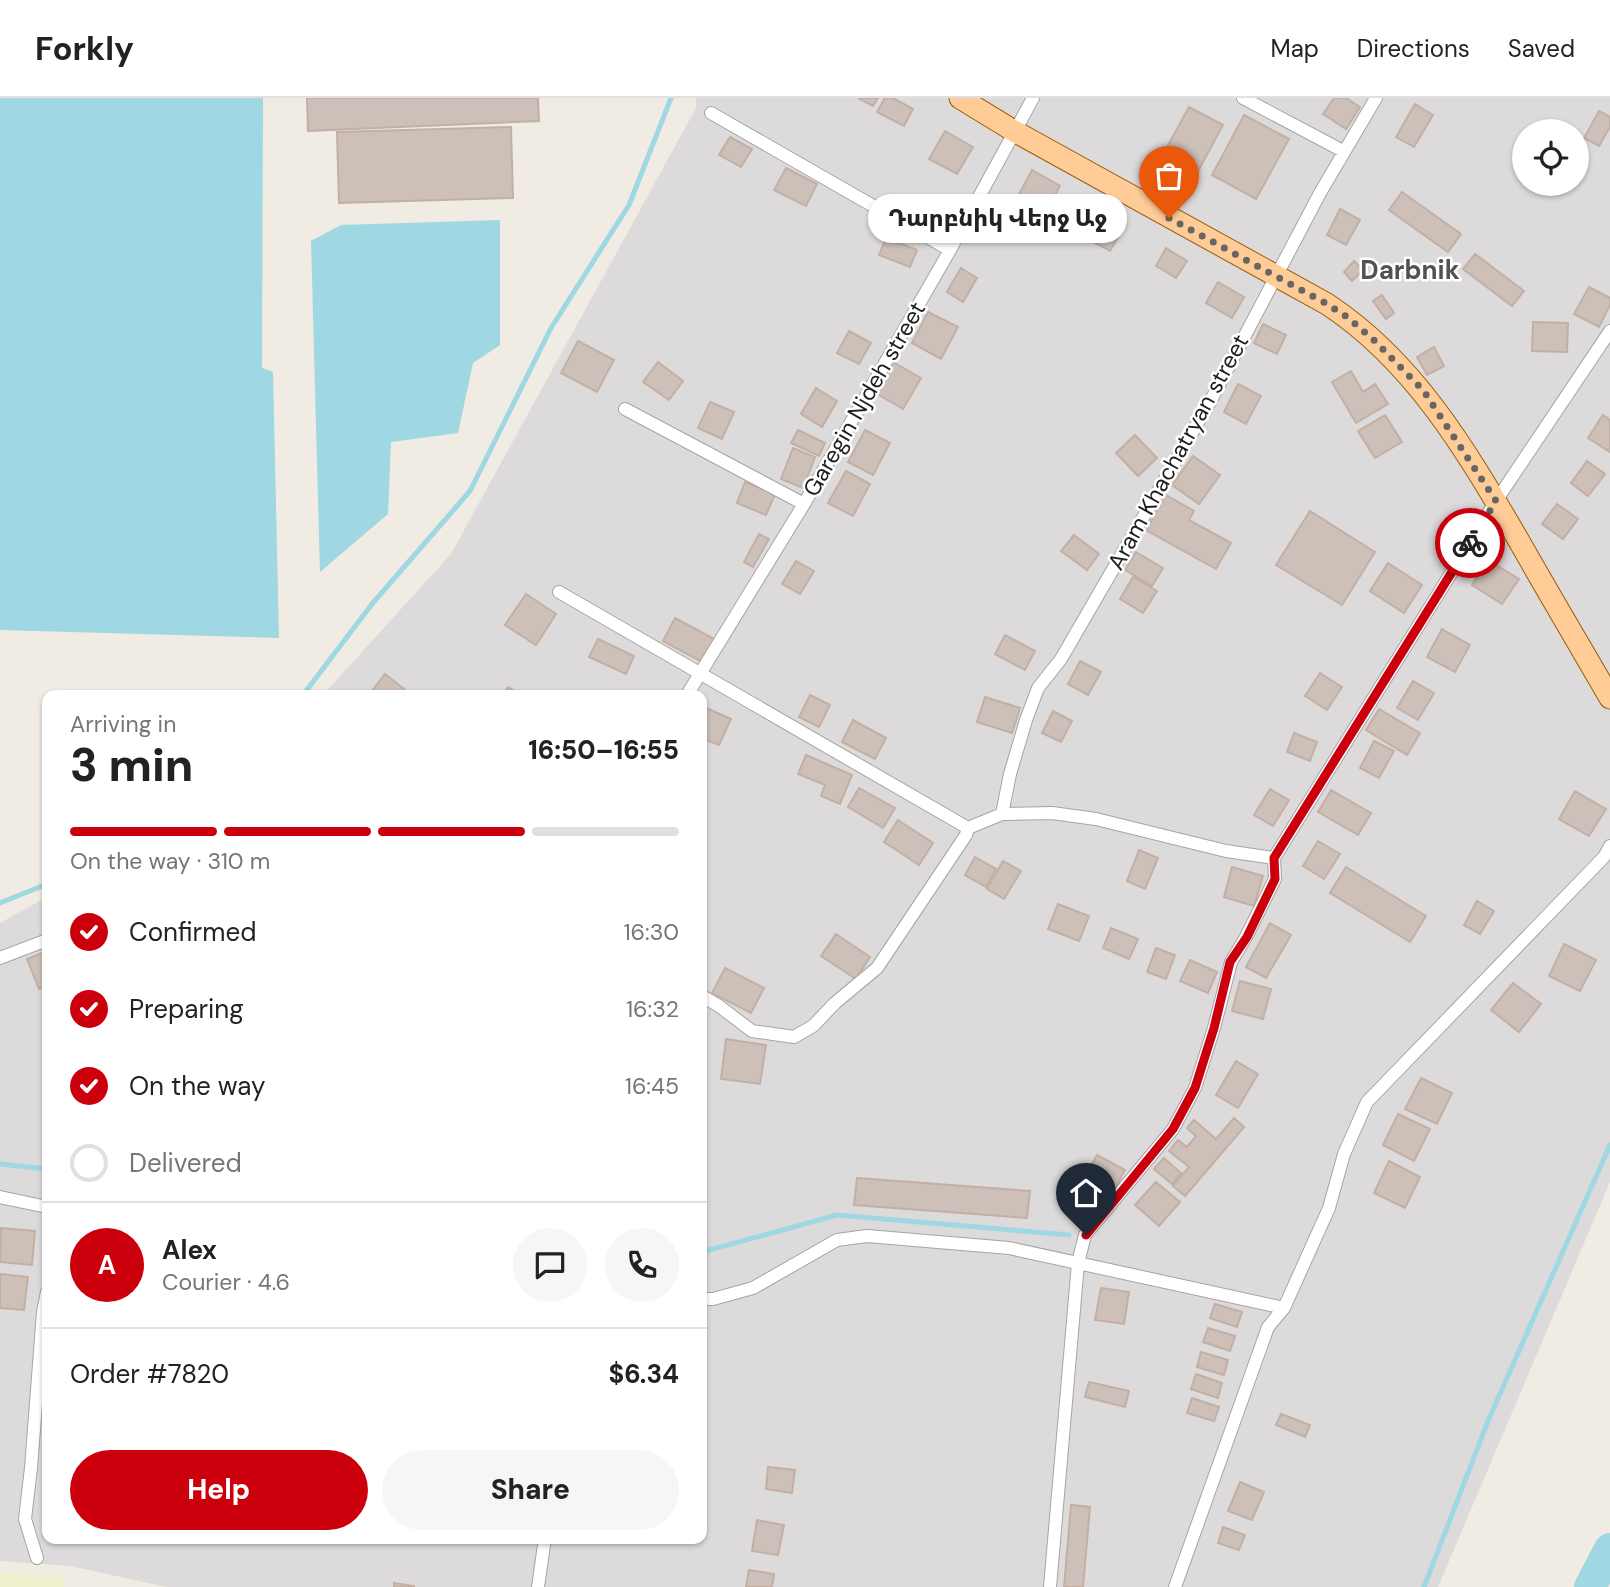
<!DOCTYPE html>
<html lang="en">
<head>
<meta charset="utf-8">
<style>
	:root { --surface:#fff; --page:#f6f6f6; --text:#222; --muted:#767676; --line:#e0e0e0; --accent:#cb000c }
	body { margin:0; font-family:"DM Sans","Noto Sans Armenian",sans-serif; background:var(--page); color:var(--text); height:100vh; display:flex; flex-direction:column; font-size:26px; white-space:nowrap }
	* { box-sizing:border-box; margin:0 }
	p { font-size:23px; color:var(--muted) }
	.icon { flex:none; width:38px; height:38px; fill:none; stroke:currentColor; stroke-width:2; stroke-linecap:round; stroke-linejoin:round }
	.map { position:relative; flex:1; overflow:hidden }
	.details { position:absolute; left:42px; top:592px; width:665px; height:854px; display:flex; flex-direction:column; background:var(--surface); border-radius:14px; box-shadow:0 2px 5px #0004 }
	.details>* { flex:none }
	.tools { position:absolute; left:1512px; top:21px; display:grid; gap:14px }
	.tools a { display:grid; place-items:center; width:77px; height:77px; border-radius:50%; background:var(--surface); box-shadow:0 2px 5px #0004; font-size:35px }
	.pin { position:absolute; display:grid; place-items:center; width:60px; height:60px; color:#fff; margin:-72px -30px; border-radius:50% 50% 50% 0; rotate:-45deg; box-shadow:0 0 7px #0007 }
	.pin .icon { rotate:45deg }
	.courier { position:absolute; display:grid; place-items:center; width:70px; height:70px; margin:-35px; border:5px solid #cb000c; border-radius:50%; background:#fff; color:#222; box-shadow:0 2px 9px #0007 }
	.bubble { position:absolute; height:49px; border-radius:24px; background:var(--surface); box-shadow:0 2px 5px #0004; font-size:23px; font-weight:800; line-height:49px; text-align:center }
	.summary em { font-style:normal; font-weight:800 }
	.summary div { display:flex; flex-direction:column-reverse }
	.summary { display:flex; align-items:center; justify-content:space-between; height:119px; padding:0 28px }
	h1 { font-size:46px; font-weight:800; line-height:52px }
	.bar { display:grid; grid-template-columns:repeat(4,1fr); gap:10px 7px; align-content:center; height:84px; padding:0 28px }
	.bar i { height:9px; border-radius:5px; background:var(--line) }
	.bar .active { background:var(--accent) }
	.bar p { grid-column:span 4 }
	.line { display:flex; align-items:center; gap:18px; padding:0 28px; border-top:2px solid var(--line) }
	.line div { flex:1 }
	.round { display:grid; place-items:center; flex:none; width:74px; height:74px; border-radius:37px; background:var(--page) }
	ol { padding:0 28px; list-style:none }
	li { display:flex; align-items:center; gap:21px; height:77px }
	li p { margin-inline-start:auto }
	li .icon { padding:7px; border-radius:50%; background:var(--accent); color:#fff; stroke-width:4 }
	li:last-child { color:var(--muted) }
	li i { width:38px; height:38px; border:4px solid var(--line); border-radius:50% }
	.cta { display:flex; gap:14px; margin-top:auto; padding:14px 28px }
	.cta a { flex:1; height:80px; border-radius:42px; background:var(--accent); color:#fff; font-size:28px; font-weight:800; line-height:80px; text-align:center }
	.cta a+a { background:var(--page); color:var(--text) }
	header { display:flex; align-items:center; gap:42px; box-sizing:border-box; height:98px; padding:0 35px; background:var(--surface); border-bottom:2px solid var(--line) }
	header strong { font-size:33px }
	nav { display:flex; gap:38px; margin-inline-start:auto; font-size:24px }
	.map>svg:first-child { display:block }
	.residential { fill:#dcdadb; fill-rule:evenodd }
	.farmland { fill:#f0f0cc }
	.water { fill:#9fd7e2 }
	.lines { fill:none; stroke-linecap:round; stroke-linejoin:round }
	.stream { stroke:#9fd7e2; stroke-width:5 }
	.river { stroke:#9fd7e2; stroke-width:32 }
	.building { fill:#ccc0b8; stroke:#c3afa4; stroke-width:2 }
	.street-casing { stroke:#a5a5a5; stroke-width:14 }
	.primary-casing { stroke:#975c00; stroke-width:23 }
	.street { stroke:#fff; stroke-width:12 }
	.primary { stroke:#ffcc98; stroke-width:21 }
	.done { stroke:#686663; stroke-width:7; stroke-dasharray:0 12.6 }
	.route { stroke:#cb000c; stroke-width:9 }
	.labels { text-anchor:middle; stroke-width:5; stroke-linejoin:round; paint-order:stroke }
	.street-label { font-size:23px; fill:#1e1e1e; stroke:#fff }
	.quarter-label { font-size:26px; font-weight:bold; fill:#515151; stroke:#fff }
</style>
</head>
<body>
<header>
<strong>Forkly</strong>
<nav><a>Map</a><a>Directions</a><a>Saved</a></nav>
</header>
<div class="map">
<svg width="1610" height="1489" viewBox="0 0 1610 1489">
	<rect width="100%" height="100%" fill="#f0ebe3"/>
	<!-- residential -->
	<path class="residential" d="M696 0H1610V1084L1438 1489H167L70 1468 0 1463V825L47 799V1440H702V597H323L451 456 696 10ZM1524 33H1577V86H1524Z"/>
	<!-- farmland -->
	<path class="farmland" d="M0 1475 65 1480 64 1489H0Z"/>
	<!-- water -->
	<path class="water" d="M0 0H263L262 270 273 274 279 540 0 532Z
		M500 122V247L473 265 458 335 391 344 388 416 320 474 311 143 341 127Z"/>
	<g class="lines">
		<!-- stream -->
		<path class="stream" d="M303 597 372 506 470 393 551 230 629 107 671 0
			M0 805 47 786
			M0 1066 47 1071
			M702 1154 837 1117 1069 1137
			M1424 1489 1488 1323 1610 1047"/>
		<!-- river -->
		<path class="river" d="M1590 1489 1610 1451"/>
	</g>
	<!-- building -->
	<path class="building" d="M307 0H538L539 23 308 33Z
		M858 0H878L873 8Z
		M885 0H893L913 11 904 28 877 14Z
		M1334 0H1346L1360 9 1346 31 1323 16Z
		M1415 6 1433 17 1414 49 1396 39Z
		M1189 9 1223 27 1195 79 1161 60Z
		M1599 13 1610 19V29L1599 48 1584 40Z
		M1244 17 1289 41 1256 101 1212 77Z
		M511 29 513 100 339 105 337 34Z
		M945 33 973 49 957 76 929 61Z
		M730 39 752 51 741 69 719 57Z
		M786 70 817 86 806 108 774 92Z
		M1032 72 1060 88 1045 115 1017 100Z
		M1402 94 1461 136 1448 154 1389 112Z
		M1098 110 1126 126 1110 153 1082 138Z
		M1340 111 1360 122 1346 147 1327 137Z
		M886 140 917 152 910 169 879 157Z
		M1166 150 1187 163 1176 180 1156 168Z
		M1475 156 1524 193 1512 208 1463 171Z
		M1354 163 1363 172 1352 183 1344 174Z
		M961 170 977 180 963 204 947 194Z
		M1218 184 1244 199 1232 220 1206 205Z
		M1589 189 1610 200V207L1599 229 1574 216Z
		M1382 197 1394 215 1386 221 1373 203Z
		M928 214 958 229 941 261 912 245Z
		M1533 224 1568 225 1567 254 1532 253Z
		M1263 226 1286 237 1277 256 1254 245Z
		M849 233 871 245 859 266 837 255Z
		M578 243 614 262 597 294 561 275Z
		M1434 249 1444 268 1427 277 1417 259Z
		M658 264 683 283 669 302 643 284Z
		M893 264 921 280 903 311 874 294Z
		M1351 273 1363 294 1375 286 1388 306 1356 325 1332 284Z
		M1238 286 1261 298 1246 326 1224 314Z
		M816 290 837 303 822 329 801 316Z
		M710 304 734 314 722 341 698 330Z
		M1385 317 1402 344 1375 360 1358 333Z
		M1603 317 1610 322V354L1588 340Z
		M798 332 825 345 819 358 791 345Z
		M865 332 890 345 873 377 848 364Z
		M1135 337 1157 360 1138 378 1116 355Z
		M793 350 815 359 803 390 781 381Z
		M1193 358 1220 377 1199 406 1172 387Z
		M1587 363 1605 376 1588 398 1571 385Z
		M846 373 870 386 853 418 828 405Z
		M745 384 775 396 766 417 737 405Z
		M1166 397 1194 413 1189 422 1231 445 1216 471 1146 432Z
		M1557 406 1578 421 1563 441 1542 426Z
		M1310 413 1375 454 1342 507 1276 467Z
		M759 436 769 441 753 469 744 464Z
		M1074 437 1099 456 1087 472 1061 453Z
		M1136 454 1163 470 1152 488 1125 472Z
		M1488 462 1519 481 1502 506 1472 487Z
		M796 463 814 473 800 496 782 486Z
		M1388 465 1422 487 1404 515 1370 493Z
		M1133 479 1157 493 1143 515 1120 501Z
		M526 496 556 516 536 547 505 527Z
		M675 520 714 541 702 564 663 543Z
		M1442 531 1470 547 1455 574 1427 559Z
		M1005 537 1035 553 1025 572 995 556Z
		M598 541 634 558 626 576 589 559Z
		M1080 563 1101 574 1088 597 1068 586Z
		M1320 575 1342 589 1327 612 1305 598Z
		M385 576 404 591 400 597H369Z
		M1413 583 1434 595 1418 622 1397 610Z
		M508 589 521 597H503Z
		M810 597 830 607 819 629 799 619Z
		M985 599 1020 610 1012 635 977 624Z
		M702 608 731 621 719 647 702 640Z
		M1379 611 1420 635 1407 657 1366 632Z
		M1053 613 1072 623 1061 644 1042 635Z
		M853 622 886 640 875 661 842 644Z
		M1294 635 1317 644 1310 663 1287 654Z
		M1374 643 1394 653 1379 680 1360 670Z
		M806 657 852 677 840 706 821 698 825 687 798 676Z
		M859 690 895 710 883 730 848 709Z
		M1270 691 1289 702 1273 728 1254 717Z
		M1331 692 1371 715 1358 737 1318 714Z
		M1575 693 1606 711 1589 738 1559 721Z
		M898 722 933 745 919 767 884 744Z
		M1318 743 1340 756 1324 781 1303 768Z
		M1139 752 1158 760 1145 791 1127 783Z
		M975 759 996 771 986 789 965 777Z
		M1003 763 1021 773 1004 801 987 791Z
		M1232 769 1263 778 1254 808 1224 799Z
		M1346 769 1426 818 1410 844 1330 795Z
		M1477 803 1494 813 1480 836 1464 827Z
		M1058 806 1089 818 1079 843 1048 831Z
		M1270 825 1291 837 1266 880 1246 869Z
		M1111 830 1138 841 1129 861 1103 850Z
		M836 836 870 859 856 881 821 858Z
		M1564 846 1596 862 1580 893 1549 878Z
		M1156 850 1175 857 1166 881 1147 874Z
		M47 853V888L39 891 27 861Z
		M1190 862 1217 874 1208 895 1180 883Z
		M725 870 764 890 751 915 712 895Z
		M1240 883 1271 891 1263 921 1232 913Z
		M1513 885 1541 906 1519 934 1491 912Z
		M726 941 766 947 760 986 721 981Z
		M1236 963 1258 976 1238 1010 1216 997Z
		M1421 980 1452 995 1437 1026 1405 1011Z
		M1398 1016 1430 1031 1414 1063 1383 1047Z
		M1234 1020 1244 1029 1185 1098 1173 1088 1189 1069 1169 1053 1178 1042 1187 1049 1196 1038 1187 1030 1194 1022 1216 1041Z
		M1097 1057 1125 1072 1110 1100 1082 1085Z
		M1164 1060 1181 1075 1172 1086 1154 1071Z
		M1389 1063 1420 1079 1405 1110 1374 1095Z
		M857 1080 1030 1093 1027 1120 854 1107Z
		M1156 1084 1180 1104 1159 1128 1135 1107Z
		M1 1130 35 1133 32 1167 0 1164Z
		M0 1176 28 1179 24 1212 0 1210Z
		M1101 1190 1129 1194 1124 1226 1095 1222Z
		M1215 1206 1242 1214 1237 1229 1210 1220Z
		M1208 1230 1235 1238 1230 1253 1203 1244Z
		M1201 1254 1228 1262 1224 1277 1197 1269Z
		M1196 1276 1222 1285 1218 1300 1191 1291Z
		M1089 1284 1129 1293 1125 1309 1085 1299Z
		M1192 1300 1219 1309 1214 1323 1187 1315Z
		M1281 1316 1310 1327 1305 1339 1276 1327Z
		M768 1369 795 1372 792 1395 766 1391Z
		M1240 1384 1264 1394 1252 1422 1228 1413Z
		M1071 1407 1090 1409 1083 1489H1064Z
		M757 1422 784 1427 778 1457 752 1453Z
		M1223 1429 1245 1437 1239 1452 1218 1445Z
		M749 1472 774 1476 772 1489H746Z
		M394 1485 414 1488V1489H394Z"/>
	<g class="lines">
		<defs>
			<path id="street" d="M1243 0 1343 53
				M711 15 950 152
				M625 311 804 406
				M559 494 968 730
				M687 597 804 406 950 152 1033 0
				M1002 716 1010 676 1026 622 1038 590 1061 561 1211 302 1320 95 1376 0
				M0 860 47 842
				M702 898 719 908 752 933 794 939 813 928 835 905 877 870 966 737 968 730 1002 716 1052 715 1096 721 1226 753 1274 760
				M0 1099 47 1109
				M702 1201H713L753 1190 837 1142 867 1138 1009 1150 1284 1210
				M37 1460 25 1421 31 1370 43 1214 47 1194
				M538 1489 545 1440
				M1050 1489 1078 1165 1085 1137 1173 1031 1195 990 1214 930 1231 864 1246 839 1275 781 1274 760 1496 403 1610 233
				M1175 1489 1268 1229 1284 1210 1329 1110 1344 1056 1367 1004 1604 759 1610 748"/>
			<path id="primary" d="M960 0 1014 33 1327 206C1415 264 1467 354 1519 443 1549 496 1580 548 1610 600"/>
		</defs>
		<!-- street casing -->
		<use href="#street" class="street-casing"/>
		<!-- primary casing -->
		<use href="#primary" class="primary-casing"/>
		<!-- street -->
		<use href="#street" class="street"/>
		<!-- primary -->
		<use href="#primary" class="primary"/>
	</g>
	<g class="lines">
		<!-- done -->
		<path class="done" d="M1169 120 1327 206 1347 219 1375 243 1423 292 1496 403 1470 445"/>
		<!-- route -->
		<path class="route" d="M1086 1137 1173 1031 1195 990 1214 930 1230 864 1247 839 1275 781 1274 760 1470 445"/>
	</g>
	<g class="labels">
		<!-- street labels -->
		<g class="street-label">
			<text transform="translate(864 301) rotate(-60)" y="8">Garegin Njdeh street</text>
			<text transform="translate(1178 354) rotate(-61)" y="8">Aram Khachatryan street</text>
		</g>
		<!-- quarter labels -->
		<g class="quarter-label">
			<text x="1410" y="181">Darbnik</text>
		</g>
	</g>
</svg>
<div class="tools">
<a><svg class="icon" aria-label="locate" viewBox="0 0 24 24"><circle cx="12" cy="12" r="6"/><path d="M12 2v4M12 18v4M2 12h4M18 12h4"/></svg></a>
</div>
<div class="pin" style="left:1169px;top:120px;background:#ea580c"><svg class="icon" aria-label="bag" viewBox="0 0 24 24"><path d="M5 8h14l-1 12H6zM9 8a3 3 0 0 1 6 0"/></svg></div>
<div class="pin" style="left:1086px;top:1137px;background:#1f2937"><svg class="icon" aria-label="home" viewBox="0 0 24 24"><path d="M3 11l9-7 9 7M6 9v11h12V9"/></svg></div>
<div class="courier" style="left:1470px;top:445px"><svg class="icon" aria-label="bike" viewBox="0 0 24 24"><circle cx="6" cy="16" r="4"/><circle cx="18" cy="16" r="4"/><path d="M6 16l4-8h5l3 8M10 8l3 8H6M13 5h3"/></svg></div>
<div class="bubble" style="left:868px;top:96px;width:259px">Դարբնիկ Վերջ Աջ</div>
<section class="details">
<div class="summary"><div><h1>3 min</h1><p>Arriving in</p></div><em>16:50–16:55</em></div>
<div class="bar"><i class="active"></i><i class="active"></i><i class="active"></i><i></i><p>On the way · 310 m</p></div>
<ol>
<li><svg class="icon" aria-label="check" viewBox="0 0 24 24"><path d="M5 12l5 5 9-10"/></svg>Confirmed<p>16:30</p></li>
<li><svg class="icon" aria-label="check" viewBox="0 0 24 24"><path d="M5 12l5 5 9-10"/></svg>Preparing<p>16:32</p></li>
<li><svg class="icon" aria-label="check" viewBox="0 0 24 24"><path d="M5 12l5 5 9-10"/></svg>On the way<p>16:45</p></li>
<li><i></i>Delivered</li>
</ol>
<div class="line" style="height:126px"><b class="round" style="background:var(--accent);color:#fff">A</b><div><b>Alex</b><p>Courier · 4.6</p></div><a class="round"><svg class="icon" aria-label="chat" viewBox="0 0 24 24"><path d="M4 5h16v11H9l-5 4z"/></svg></a><a class="round"><svg class="icon" aria-label="phone" viewBox="0 0 24 24"><path d="M5 4h4l2 5-3 2q2 4 5 5l2-3 5 2v4C11 20 4 13 5 4z"/></svg></a></div>
<div class="line" style="height:91px"><div>Order #7820</div><b>$6.34</b></div>
<div class="cta"><a>Help</a><a>Share</a></div>
</section>
</div>
</body>
</html>
